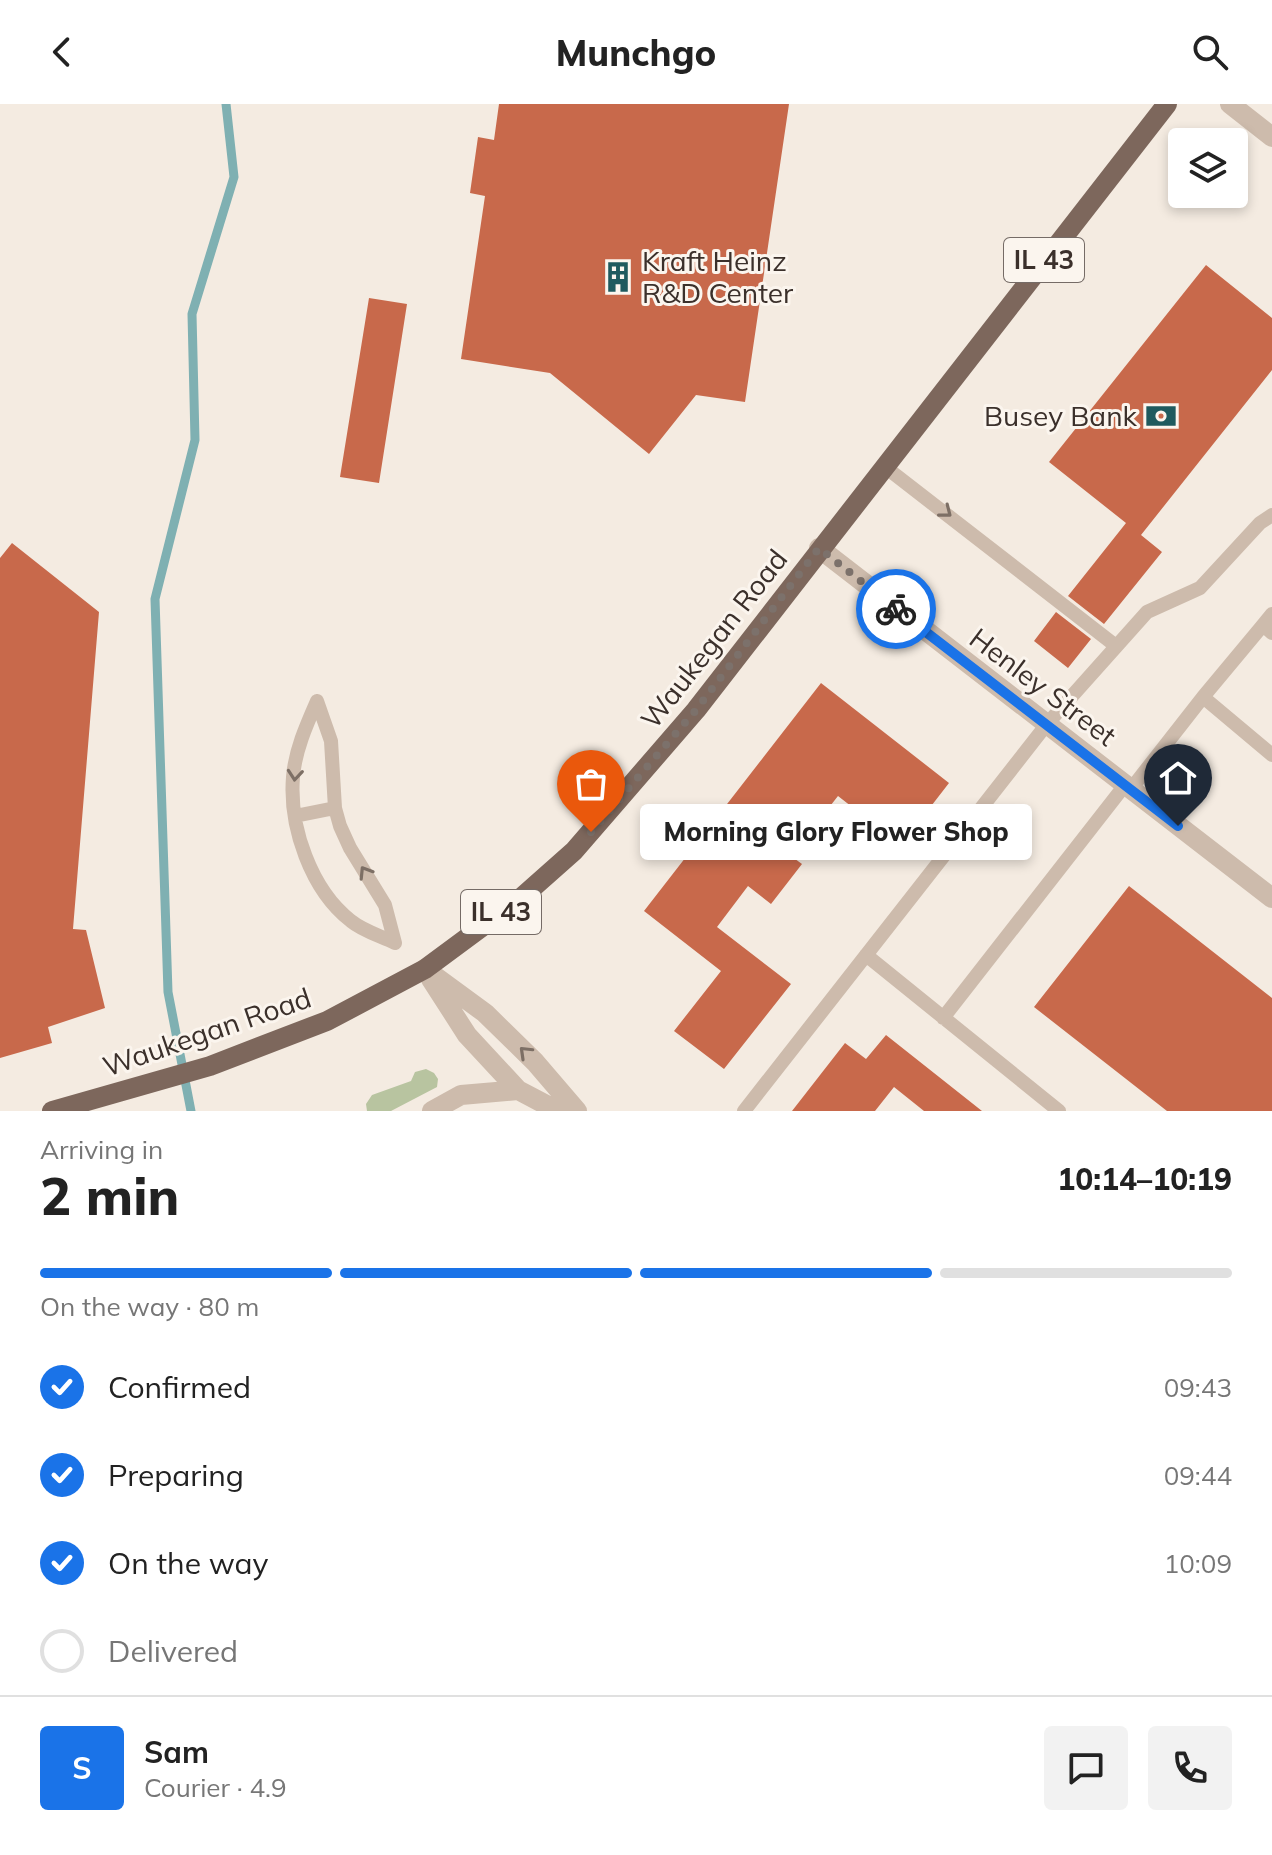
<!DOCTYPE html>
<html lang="en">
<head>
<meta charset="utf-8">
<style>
	:root { --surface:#fff; --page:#f2f2f2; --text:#222; --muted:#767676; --line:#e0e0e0; --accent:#1a73e8 }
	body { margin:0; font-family:Mulish,sans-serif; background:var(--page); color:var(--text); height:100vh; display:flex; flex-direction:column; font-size:30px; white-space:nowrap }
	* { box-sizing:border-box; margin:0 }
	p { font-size:26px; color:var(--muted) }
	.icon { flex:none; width:44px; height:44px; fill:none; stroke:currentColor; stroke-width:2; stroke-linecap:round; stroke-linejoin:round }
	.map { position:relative; height:1007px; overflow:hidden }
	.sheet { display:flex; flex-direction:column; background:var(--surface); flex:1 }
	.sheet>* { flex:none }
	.tools { position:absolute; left:1168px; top:24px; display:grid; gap:16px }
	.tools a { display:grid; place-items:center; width:80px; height:80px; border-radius:8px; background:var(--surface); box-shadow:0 4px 12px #0003; font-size:40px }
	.pin { position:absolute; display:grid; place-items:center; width:68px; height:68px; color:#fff; margin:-82px -34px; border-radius:50% 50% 50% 0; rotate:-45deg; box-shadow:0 0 8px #0007 }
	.pin .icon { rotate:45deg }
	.courier { position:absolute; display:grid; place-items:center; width:80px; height:80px; margin:-40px; border:6px solid #1a73e8; border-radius:50%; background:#fff; color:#222; box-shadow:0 2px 10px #0007 }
	.bubble { position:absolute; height:56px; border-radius:8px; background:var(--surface); box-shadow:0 4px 12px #0003; font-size:26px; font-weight:800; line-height:56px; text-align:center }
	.head em { font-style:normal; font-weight:800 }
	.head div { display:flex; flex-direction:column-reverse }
	.head { display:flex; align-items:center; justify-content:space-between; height:136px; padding:0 40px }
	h1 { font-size:52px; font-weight:800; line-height:60px }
	.bar { display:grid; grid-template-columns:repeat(4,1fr); gap:12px 8px; align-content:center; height:96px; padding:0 40px }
	.bar i { height:10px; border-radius:6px; background:var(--line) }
	.bar .selected { background:var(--accent) }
	.bar p { grid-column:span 4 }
	.line { display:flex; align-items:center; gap:20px; padding:0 40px; border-top:2px solid var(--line) }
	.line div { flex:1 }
	.round { display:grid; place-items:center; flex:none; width:84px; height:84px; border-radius:8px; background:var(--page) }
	ol { padding:0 40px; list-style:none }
	li { display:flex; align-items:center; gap:24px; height:88px }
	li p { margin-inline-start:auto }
	li .icon { padding:8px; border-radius:50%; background:var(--accent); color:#fff; stroke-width:4 }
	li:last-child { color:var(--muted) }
	li i { width:44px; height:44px; border:4px solid var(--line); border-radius:50% }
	header { display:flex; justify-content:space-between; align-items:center; height:104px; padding:0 40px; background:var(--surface); font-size:36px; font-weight:800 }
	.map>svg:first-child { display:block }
	.green { fill:#b8c4a0 }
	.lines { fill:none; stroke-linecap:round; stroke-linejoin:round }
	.stream { stroke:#7fb0b2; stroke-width:9 }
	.building { fill:#c8694b }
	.service { stroke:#cdbbac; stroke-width:14 }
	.minor { stroke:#cdbbac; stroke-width:20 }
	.primary { stroke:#7d675c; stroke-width:20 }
	.oneway { stroke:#7d6f65 }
	.done { stroke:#7c716b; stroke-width:8; stroke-dasharray:0 14.4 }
	.route { stroke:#1a73e8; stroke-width:10 }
	.labels { text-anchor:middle; stroke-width:6; stroke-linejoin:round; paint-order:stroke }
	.shield { fill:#fbf5ee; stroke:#756b66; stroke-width:2 }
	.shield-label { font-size:26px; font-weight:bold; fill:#3b302b }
	.poi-label { font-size:28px; fill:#3b302b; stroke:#fbf5ee; text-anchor:start }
	.street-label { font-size:28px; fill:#3b302b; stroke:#fbf5ee }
</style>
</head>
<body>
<header><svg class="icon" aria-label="back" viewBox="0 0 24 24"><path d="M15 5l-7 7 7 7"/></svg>Munchgo<svg class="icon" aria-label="search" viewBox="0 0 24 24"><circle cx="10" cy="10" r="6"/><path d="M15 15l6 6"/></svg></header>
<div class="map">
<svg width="1272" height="1007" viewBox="0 0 1272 1007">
	<rect width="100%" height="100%" fill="#f4ebe1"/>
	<!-- green -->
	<path class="green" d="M426 965 434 969 438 975 437 983 391 1007H367L366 1000 372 991 411 977 415 968Z"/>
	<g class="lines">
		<!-- stream -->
		<path class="stream" d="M191 1007 168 888 155 495 195 336 192 210 234 73 226 0"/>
	</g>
	<!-- building -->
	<path class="building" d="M499 0H789L745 298 696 291 649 350 550 269 461 255 485 92 470 89 478 33 494 36Z
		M1206 161 1272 214V266L1141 431 1162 448 1104 520 1068 492 1126 419 1049 358Z
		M369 194 407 200 379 379 340 373Z
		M12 439 99 508 73 825 86 826 105 904 48 923 52 939 0 954V454Z
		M1056 508 1091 535 1068 564 1034 537Z
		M821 579 949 679 901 741 838 692 791 752 802 760 771 800 748 782 717 823 791 880 724 965 674 927 721 867 644 807Z
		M1129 782 1272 894V1007H1167L1034 903Z
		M886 931 982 1007H924L894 983 875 1007H792L845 939 866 955Z"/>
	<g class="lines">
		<!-- service -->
		<path class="service" d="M884 362 1116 542
			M1272 510 1263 521 1272 529
			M1203 593 1263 521
			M317 597C306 622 295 647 293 673 289 723 311 786 351 817 363 827 381 832 395 839
			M317 597 331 637 335 704 340 722 350 744 385 801 395 839
			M1131 685 1203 593 1272 651
			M295 712 335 704
			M866 851 1059 1007
			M943 914 1125 681
			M744 1007 1047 620 1147 508 1200 484 1260 419 1272 411"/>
		<!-- minor -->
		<path class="minor" d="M1230 0 1272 33
			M819 444 1272 794
			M425 865 485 909 535 958 577 1007
			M431 875 467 931 518 986 558 1007
			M432 1007 461 991 518 986"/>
		<!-- primary -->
		<path class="primary" d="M52 1007 210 962 327 917 425 865 521 794 574 747 696 606 1167 0"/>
	</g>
	<!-- one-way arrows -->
	<defs><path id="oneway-chevron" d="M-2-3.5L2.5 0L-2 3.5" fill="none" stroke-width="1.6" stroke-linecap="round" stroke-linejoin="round" transform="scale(2)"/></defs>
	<g class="oneway">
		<use href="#oneway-chevron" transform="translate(946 408) rotate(38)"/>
		<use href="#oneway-chevron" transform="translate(295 671) rotate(95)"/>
		<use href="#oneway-chevron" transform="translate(365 768) rotate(-122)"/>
		<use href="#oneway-chevron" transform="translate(525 948) rotate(-136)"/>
	</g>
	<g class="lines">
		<!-- done -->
		<path class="done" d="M591 728 696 606 819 444 896 505"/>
		<!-- route -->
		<path class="route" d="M896 505 1178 722"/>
	</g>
	<!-- icons -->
	<defs>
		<symbol id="building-bare" viewBox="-9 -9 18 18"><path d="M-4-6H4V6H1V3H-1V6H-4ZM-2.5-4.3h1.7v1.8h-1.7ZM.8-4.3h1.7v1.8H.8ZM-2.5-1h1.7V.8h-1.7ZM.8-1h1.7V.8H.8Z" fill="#1f5a5e" stroke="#fbf5ee" stroke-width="2.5" paint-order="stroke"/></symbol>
		<symbol id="bank-bare" viewBox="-9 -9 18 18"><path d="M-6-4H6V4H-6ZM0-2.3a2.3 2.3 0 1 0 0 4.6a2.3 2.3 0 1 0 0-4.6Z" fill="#1f5a5e" stroke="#fbf5ee" stroke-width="2.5" paint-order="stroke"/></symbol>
	</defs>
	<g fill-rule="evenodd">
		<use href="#building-bare" x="596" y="151" width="44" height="44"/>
		<use href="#bank-bare" x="1139" y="290" width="44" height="44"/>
	</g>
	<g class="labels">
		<!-- shield labels -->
		<g class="shield">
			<rect x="1004" y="134" width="80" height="44" rx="6"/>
			<rect x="461" y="786" width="80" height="44" rx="6"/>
		</g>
		<g class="shield-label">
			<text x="1044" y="165">IL 43</text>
			<text x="501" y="817">IL 43</text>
		</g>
		<!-- poi labels -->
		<g class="poi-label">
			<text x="642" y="167">Kraft Heinz<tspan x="642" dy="32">R&amp;D Center</tspan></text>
			<text x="1137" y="322" text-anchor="end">Busey Bank</text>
		</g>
		<!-- street labels -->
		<g class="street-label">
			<text transform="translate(714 535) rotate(-52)" y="10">Waukegan Road</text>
			<text transform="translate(1043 583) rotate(37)" y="10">Henley Street</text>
			<text transform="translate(207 928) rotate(-19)" y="10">Waukegan Road</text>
		</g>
	</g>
</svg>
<div class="tools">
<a><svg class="icon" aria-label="layers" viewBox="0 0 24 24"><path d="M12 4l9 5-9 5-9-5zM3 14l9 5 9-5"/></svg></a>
</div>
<div class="pin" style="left:591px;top:728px;background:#ea580c"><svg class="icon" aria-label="bag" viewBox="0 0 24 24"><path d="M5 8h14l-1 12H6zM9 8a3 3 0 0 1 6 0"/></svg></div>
<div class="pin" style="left:1178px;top:722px;background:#1f2937"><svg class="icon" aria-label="home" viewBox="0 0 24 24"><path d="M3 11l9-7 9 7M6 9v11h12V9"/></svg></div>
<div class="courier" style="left:896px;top:505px"><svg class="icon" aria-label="bike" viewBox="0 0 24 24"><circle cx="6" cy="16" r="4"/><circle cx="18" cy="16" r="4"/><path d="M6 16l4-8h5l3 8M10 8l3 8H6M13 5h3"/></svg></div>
<div class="bubble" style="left:640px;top:700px;width:392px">Morning Glory Flower Shop</div>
</div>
<section class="sheet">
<div class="head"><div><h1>2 min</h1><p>Arriving in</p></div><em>10:14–10:19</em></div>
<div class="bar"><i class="selected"></i><i class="selected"></i><i class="selected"></i><i></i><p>On the way · 80 m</p></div>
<ol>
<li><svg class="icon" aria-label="check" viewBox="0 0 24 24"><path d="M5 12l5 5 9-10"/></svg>Confirmed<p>09:43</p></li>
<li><svg class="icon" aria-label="check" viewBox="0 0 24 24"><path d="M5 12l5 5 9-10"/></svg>Preparing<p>09:44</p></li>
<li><svg class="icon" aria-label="check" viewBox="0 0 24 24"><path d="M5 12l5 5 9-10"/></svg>On the way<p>10:09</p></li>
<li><i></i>Delivered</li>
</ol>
<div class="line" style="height:144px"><b class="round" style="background:var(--accent);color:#fff">S</b><div><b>Sam</b><p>Courier · 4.9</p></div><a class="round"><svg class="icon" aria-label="chat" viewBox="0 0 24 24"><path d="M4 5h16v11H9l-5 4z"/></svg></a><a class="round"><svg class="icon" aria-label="phone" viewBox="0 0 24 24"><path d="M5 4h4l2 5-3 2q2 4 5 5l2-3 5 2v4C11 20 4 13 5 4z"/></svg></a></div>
</section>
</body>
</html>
